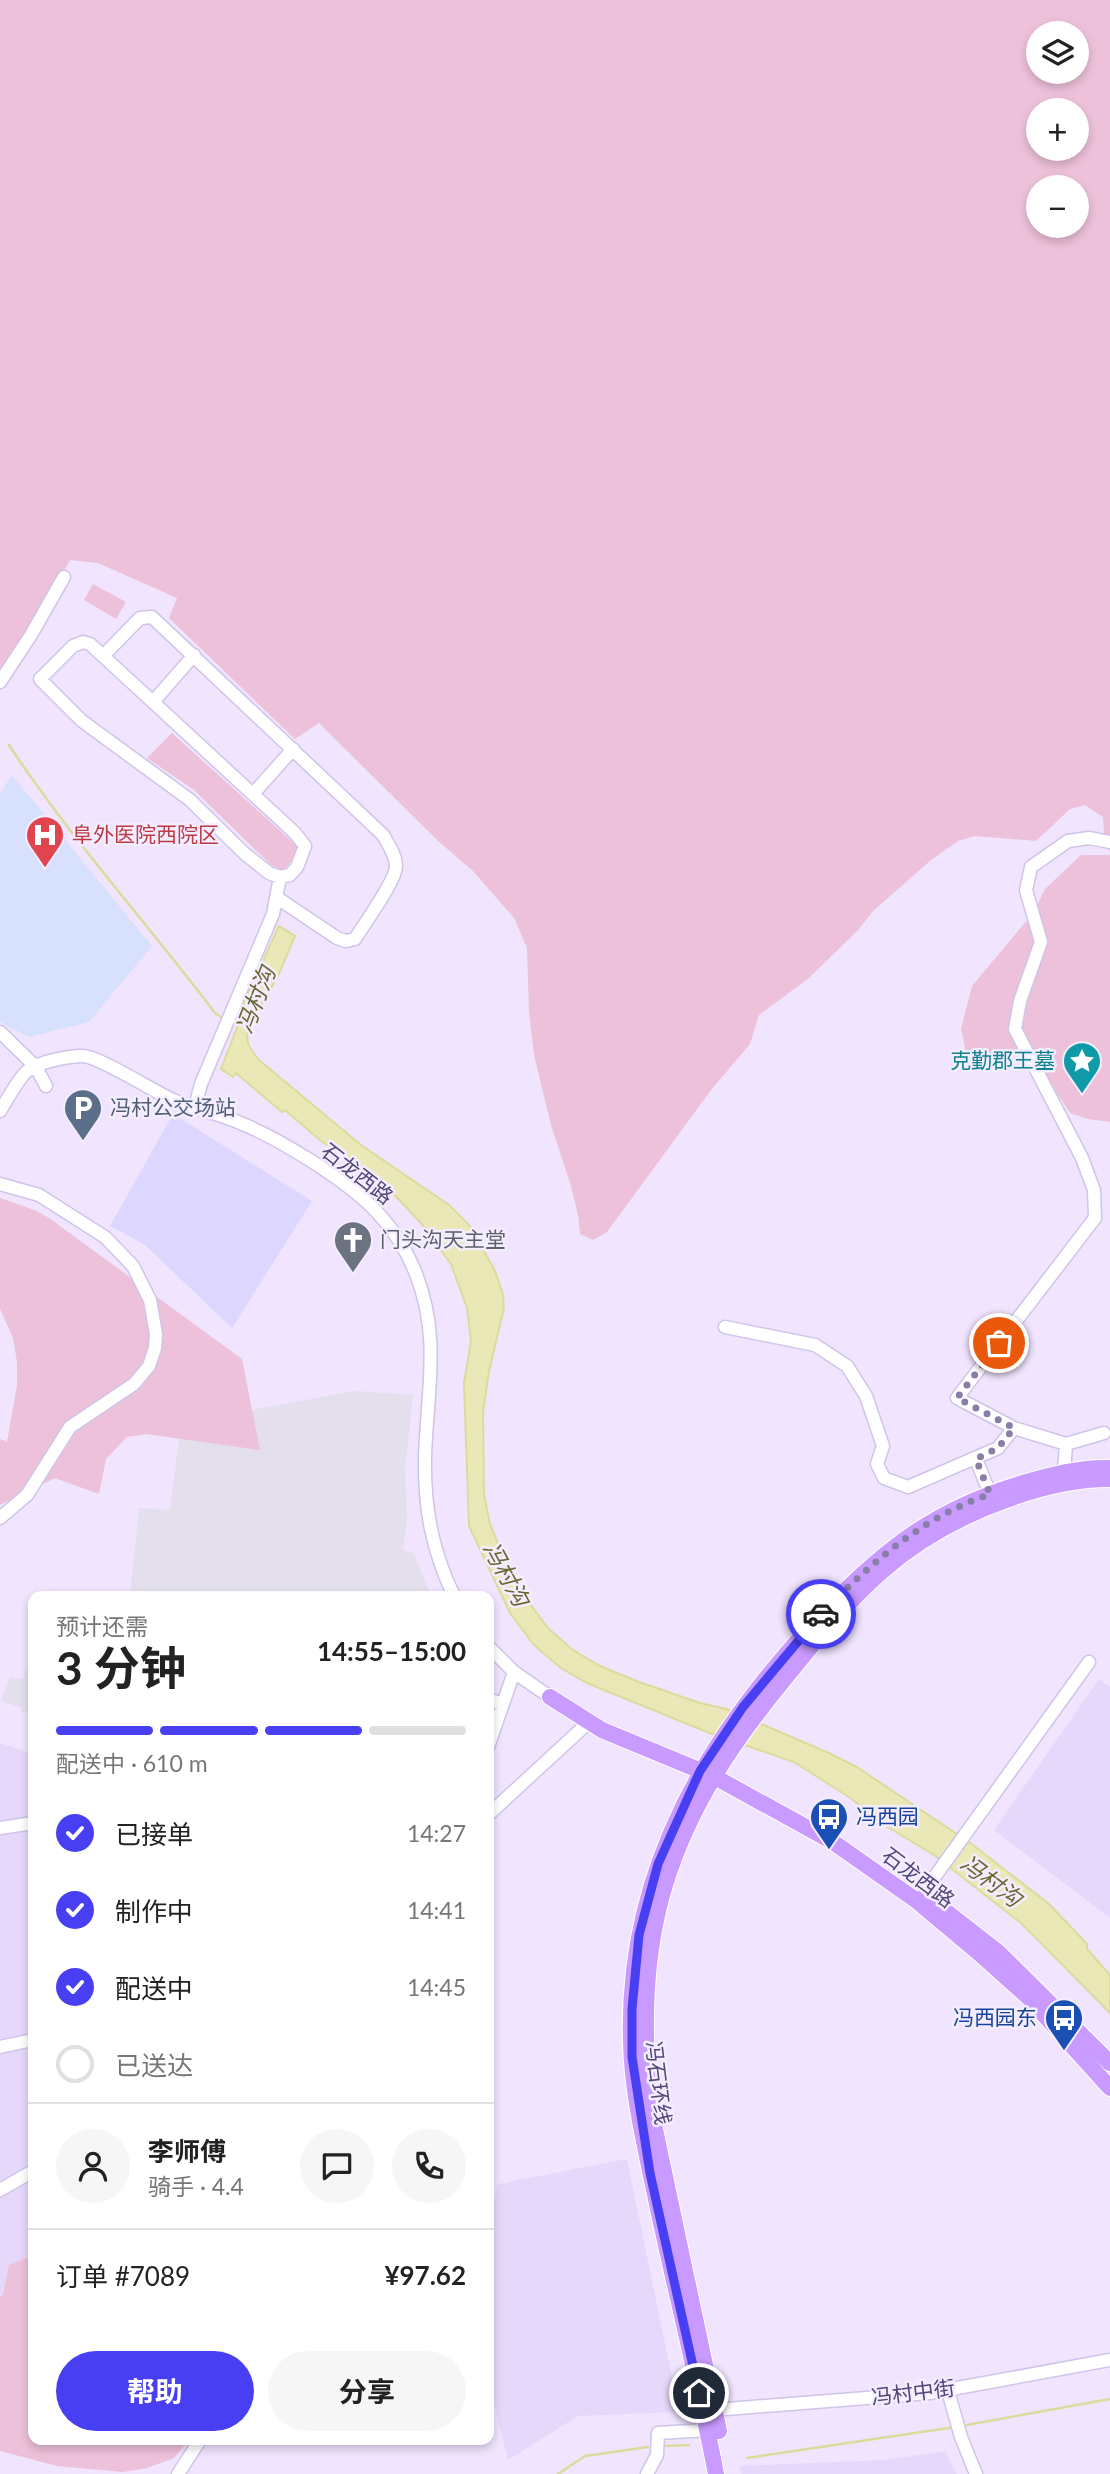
<!DOCTYPE html>
<html lang="zh">
<head>
<meta charset="utf-8">
<style>
	:root { --surface:#fff; --page:#f6f6f6; --text:#222; --muted:#767676; --line:#e0e0e0; --accent:#493ff2 }
	body { margin:0; font-family:Lato,"Noto Sans SC",sans-serif; background:var(--page); color:var(--text); height:100vh; display:flex; flex-direction:column; font-size:26px; white-space:nowrap }
	* { box-sizing:border-box; margin:0 }
	p { font-size:23px; color:var(--muted) }
	.icon { flex:none; width:38px; height:38px; fill:none; stroke:currentColor; stroke-width:2; stroke-linecap:round; stroke-linejoin:round }
	.map { position:relative; flex:1; overflow:hidden }
	.side { position:absolute; left:28px; top:1591px; width:466px; height:854px; display:flex; flex-direction:column; background:var(--surface); border-radius:14px; box-shadow:0 4px 10px #0003 }
	.side>* { flex:none }
	.buttons { position:absolute; left:1026px; top:21px; display:grid; gap:14px }
	.buttons a { display:grid; place-items:center; width:63px; height:63px; border-radius:50%; background:var(--surface); box-shadow:0 4px 10px #0003; font-size:35px }
	.pin { position:absolute; display:grid; place-items:center; width:60px; height:60px; color:#fff; margin:-30px; border:4px solid #fff; border-radius:50%; box-shadow:0 2px 7px #0007 }
	.courier { position:absolute; display:grid; place-items:center; width:70px; height:70px; margin:-35px; border:5px solid #493ff2; border-radius:50%; background:#fff; color:#222; box-shadow:0 2px 9px #0007 }
	.overview em { font-style:normal; font-weight:700 }
	.overview div { display:flex; flex-direction:column-reverse }
	.overview { display:flex; align-items:center; justify-content:space-between; height:119px; padding:0 28px }
	h1 { font-size:46px; font-weight:700; line-height:52px }
	.bar { display:grid; grid-template-columns:repeat(4,1fr); gap:10px 7px; align-content:center; height:84px; padding:0 28px }
	.bar i { height:9px; border-radius:5px; background:var(--line) }
	.bar .selected { background:var(--accent) }
	.bar p { grid-column:span 4 }
	.line { display:flex; align-items:center; gap:18px; padding:0 28px; border-top:2px solid var(--line) }
	.line div { flex:1 }
	.round { display:grid; place-items:center; flex:none; width:74px; height:74px; border-radius:37px; background:var(--page) }
	ol { padding:0 28px; list-style:none }
	li { display:flex; align-items:center; gap:21px; height:77px }
	li p { margin-inline-start:auto }
	li .icon { padding:7px; border-radius:50%; background:var(--accent); color:#fff; stroke-width:4 }
	li:last-child { color:var(--muted) }
	li i { width:38px; height:38px; border:4px solid var(--line); border-radius:50% }
	.primary-button { display:flex; gap:14px; margin-top:auto; padding:14px 28px }
	.primary-button a { flex:1; height:80px; border-radius:42px; background:var(--accent); color:#fff; font-size:28px; font-weight:700; line-height:80px; text-align:center }
	.primary-button a+a { background:var(--page); color:var(--text) }
	.map>svg:first-child { display:block }
	.residential { fill:#e6d8fb }
	.commercial { fill:#ddd7ff }
	.industrial { fill:#e3dfed }
	.medical { fill:#d7e1fd }
	.green { fill:#edc1da; fill-rule:evenodd }
	.water { fill:#eae8b7; stroke:#dcdb9c; stroke-width:2 }
	.lines { fill:none; stroke-linecap:round; stroke-linejoin:round }
	.stream { stroke:#dcdb9c; stroke-width:2.5 }
	.minor-casing { stroke:#cfc4e9; stroke-width:15 }
	.major-casing { stroke:#fff; stroke-width:18 }
	.minor { stroke:#fff; stroke-width:12 }
	.major { stroke:#c99aff; stroke-width:16 }
	.done { stroke:#897ea8; stroke-width:7; stroke-dasharray:0 12.6 }
	.route { stroke:#493ff2; stroke-width:9 }
	.labels { text-anchor:middle; stroke-width:5; stroke-linejoin:round; paint-order:stroke }
	.health-label { font-size:21px; fill:#be3a42; stroke:#f4ecff; text-anchor:start }
	.culture-label { font-size:21px; fill:#0d838f; stroke:#f4ecff; text-anchor:end }
	.service-label { font-size:21px; fill:#4e5e75; stroke:#f4ecff; text-anchor:start }
	.street-label { font-size:21px; fill:#514779; stroke:#f4ecff }
	.worship-label { font-size:21px; fill:#5b616d; stroke:#f4ecff; text-anchor:start }
	.transit-label { font-size:21px; fill:#164399; stroke:#f4ecff; text-anchor:start }
	.water-label { font-size:23px; font-style:italic; fill:#6a6931; stroke:#f4ecff }
</style>
</head>
<body>
<div class="map">
<svg width="1110" height="2474" viewBox="0 0 1110 2474">
	<rect width="100%" height="100%" fill="#f0e4fe"/>
	<!-- residential -->
	<path class="residential" d="M1099 1679 1110 1687V1918L994 1830Z
		M0 1743 33 1754V2255L9 2265 3 2294 0 2297Z
		M627 2159 679 2412 578 2416 508 2460 488 2379V2214L491 2213 498 2184Z
		M945 2451 957 2474H742L739 2466 886 2460Z"/>
	<!-- commercial -->
	<path class="commercial" d="M173 1114 312 1201 232 1328 145 1245 110 1226Z"/>
	<!-- industrial -->
	<path class="industrial" d="M355 1391 413 1395 405 1468 407 1520 403 1550 414 1554 431 1596H130L139 1508 170 1510 181 1423Z
		M33 1652V1713L21 1712 22 1708 1 1701 10 1677 23 1679Z"/>
	<!-- medical -->
	<path class="medical" d="M12 775 152 946 89 1022 29 1037 0 1022V793Z"/>
	<!-- green -->
	<path class="green" d="M0 0H1110V853L1104 834 1103 817 1085 805 1070 809 1036 841 975 836 958 841 931 860 873 911 859 929 809 978 759 1015 750 1044 711 1090 607 1232 593 1240 580 1234 578 1215 571 1186 551 1125 534 1055 529 1012 527 948 514 918 473 871 437 840 319 723 295 739 169 618 177 598 98 563 70 560 0 685ZM1038 33H1076V72H1038ZM1038 110H1076V149H1038ZM1038 187H1076V226H1038Z
		M93 584 126 602 116 619 84 600Z
		M172 733 298 847 293 859 283 871 271 865 194 790 147 758Z
		M1081 855H1110V1122L1088 1119 1070 1113 1047 1078 1026 1055H1002L984 1062 966 1052 961 1029 972 986 1034 912 1045 889Z
		M0 1198 37 1211 49 1218 242 1359 260 1450 146 1434 127 1437 106 1459 99 1494 55 1478 0 1505V1439L7 1442 17 1385V1362L13 1338 0 1309Z
		M33 2255V2440H189L174 2458 147 2468 123 2472 57 2466 0 2451V2297L3 2294 9 2265Z"/>
	<!-- water -->
	<path class="water" d="M279 926 295 936 278 976 248 1028C245 1043 250 1049 259 1060L361 1145 449 1205 470 1226 495 1271 503 1295 504 1308 489 1371 483 1412 484 1495 490 1524 505 1561 527 1600 548 1628 573 1650 600 1666 639 1682 700 1703 726 1709 829 1753 857 1767 973 1845 1049 1904 1087 1944V1949L1110 1975V2013L1021 1923 934 1855 886 1826 849 1797 794 1762 707 1732 587 1683 561 1668 534 1645 510 1613 469 1526 464 1383 471 1341 467 1308 451 1264 420 1222 385 1185 364 1167 321 1141 285 1110 282 1112 236 1073 233 1077 221 1069 238 1025 235 1022Z"/>
	<g class="lines">
		<!-- stream -->
		<path class="stream" d="M9 745C71 839 147 923 215 1013L223 1018
			M961 2426 1110 2399
			M666 2446 689 2445
			M747 2458 955 2427
			M558 2474 585 2456 648 2447"/>
		<defs>
			<path id="minor" d="M83 642 90 644 295 833 305 846 297 867 290 875 280 877 269 873 244 853 190 800 82 721 40 679 73 646Z
				M103 656 140 618 152 617 383 835C388 844 396 855 396 866 396 881 364 924 355 939L346 941 337 938 276 897
				M0 682 31 635 64 577
				M153 702 194 655
				M253 794 293 749
				M0 1032 36 1067 46 1086
				M195 1107 201 1084 273 914 280 877
				M0 1111C7 1100 18 1079 27 1071 37 1062 69 1056 83 1056 98 1056 155 1092 173 1100 194 1109 217 1113 238 1122 280 1139 345 1179 376 1211 393 1229 407 1251 416 1274 441 1337 427 1392 425 1457 424 1507 432 1551 454 1596
				M0 1184 39 1195 105 1237 133 1266 150 1300 156 1334 155 1348 149 1366 134 1384 70 1427 27 1495 0 1518
				M725 1327 815 1345 847 1366 866 1396 883 1446 877 1464 884 1478 908 1487 998 1448 1014 1428 1066 1444 1104 1433
				M1014 1428 957 1398 1095 1218 1094 1190 1082 1158 1015 1029 1020 1001 1041 942 1026 890 1031 867 1068 841 1089 838 1110 842
				M976 1459 990 1494
				M1064 1473 1066 1444
				M488 1646 514 1672 550 1697
				M488 1699 502 1704
				M488 1747 514 1672
				M488 1815 589 1722
				M0 1828 33 1823
				M918 1900 1089 1662
				M0 2047 33 2040
				M0 2190 33 2171
				M948 2391 961 2437 976 2474
				M714 2410 930 2393 1110 2360
				M178 2474 200 2440
				M647 2474 657 2455 658 2433 708 2430"/>
			<path id="major" d="M550 1697 602 1730 713 1776 833 1842 917 1901 979 1953 1027 1996 1110 2088
				M925 1895 998 1952 1110 2063
				M719 2431 650 2106C643 2031 643 1957 665 1885 690 1804 734 1740 787 1676 855 1592 902 1537 1006 1500 1038 1488 1076 1479 1110 1479
				M716 2474C699 2385 677 2297 658 2209 647 2154 632 2097 631 2041 626 1868 710 1732 825 1611 886 1547 938 1508 1023 1483 1051 1475 1081 1467 1110 1468"/>
		</defs>
		<!-- minor casing -->
		<use href="#minor" class="minor-casing"/>
		<!-- major casing -->
		<use href="#major" class="major-casing"/>
		<!-- minor -->
		<use href="#minor" class="minor"/>
		<!-- major -->
		<use href="#major" class="major"/>
	</g>
	<g class="lines">
		<!-- done -->
		<path class="done" d="M821 1614C871 1563 921 1518 990 1494L976 1459 998 1448 1014 1428 957 1398 999 1343"/>
		<!-- route -->
		<path class="route" d="M699 2393 650 2173 632 2057V2009L639 1935 658 1864 700 1771 743 1707 821 1614"/>
	</g>
	<!-- icons -->
	<defs>
		<symbol id="hospital-pin" viewBox="-11 -11 22 30"><path d="M0 17L-7.5 6A9.5 9.5 0 1 1 7.5 6Z" fill="#e0444e" stroke="#f4ecff"/><path d="M-5-5h3v3.5h4V-5h3V5h-3V1.5h-4V5h-3Z" fill="#fff"/></symbol>
		<symbol id="sight-pin" viewBox="-11 -11 22 30"><path d="M0 17L-7.5 6A9.5 9.5 0 1 1 7.5 6Z" fill="#0f9aa8" stroke="#f4ecff"/><path d="M0-6L1.8-2.2L6-1.7L2.9 1.2L3.7 5.4L0 3.3L-3.7 5.4L-2.9 1.2L-6-1.7L-1.8-2.2Z" fill="#fff"/></symbol>
		<symbol id="parking-pin" viewBox="-11 -11 22 30"><path d="M0 17L-7.5 6A9.5 9.5 0 1 1 7.5 6Z" fill="#5c6f8a" stroke="#f4ecff"/><path d="M-3.5-5.5H1a3.5 3.5 0 0 1 0 7H-1V5.5H-3.5ZM-1-3.4V-.6H.8a1.4 1.4 0 0 0 0-2.8Z" fill="#fff"/></symbol>
		<symbol id="church-pin" viewBox="-11 -11 22 30"><path d="M0 17L-7.5 6A9.5 9.5 0 1 1 7.5 6Z" fill="#6b7280" stroke="#f4ecff"/><path d="M-1.2-6h2.4v3.5h3.3v2.4h-3.3V6h-2.4V-.1h-3.3v-2.4h3.3Z" fill="#fff"/></symbol>
		<symbol id="bus-pin" viewBox="-11 -11 22 30"><path d="M0 17L-7.5 6A9.5 9.5 0 1 1 7.5 6Z" fill="#1a4fb4" stroke="#f4ecff"/><path d="M-5-6H5V4H4V6H2V4H-2V6H-4V4H-5ZM-3.5-4V0h7V-4ZM-3.5 1.2v1.5H-2V1.2ZM2 1.2v1.5H3.5V1.2Z" fill="#fff"/></symbol>
	</defs>
	<g fill-rule="evenodd">
		<use href="#hospital-pin" x="23" y="813" width="44" height="60"/>
		<use href="#sight-pin" x="1060" y="1039" width="44" height="60"/>
		<use href="#parking-pin" x="61" y="1086" width="44" height="60"/>
		<use href="#church-pin" x="331" y="1218" width="44" height="60"/>
		<use href="#bus-pin" x="807" y="1795" width="44" height="60"/>
		<use href="#bus-pin" x="1042" y="1996" width="44" height="60"/>
	</g>
	<g class="labels">
		<!-- health labels -->
		<g class="health-label">
			<text x="72" y="842">阜外医院西院区</text>
		</g>
		<!-- culture labels -->
		<g class="culture-label">
			<text x="1055" y="1068">克勤郡王墓</text>
		</g>
		<!-- service labels -->
		<g class="service-label">
			<text x="110" y="1115">冯村公交场站</text>
		</g>
		<!-- street labels -->
		<g class="street-label">
			<text transform="translate(357 1174) rotate(38)" y="7">石龙西路</text>
			<text transform="translate(918 1878) rotate(37)" y="7">石龙西路</text>
			<text transform="translate(658 2083) rotate(83)" y="7">冯石环线</text>
			<text transform="translate(913 2393) rotate(-7)" y="7">冯村中街</text>
		</g>
		<!-- worship labels -->
		<g class="worship-label">
			<text x="380" y="1247">门头沟天主堂</text>
		</g>
		<!-- transit labels -->
		<g class="transit-label">
			<text x="856" y="1824">冯西园</text>
			<text x="1037" y="2025" text-anchor="end">冯西园东</text>
		</g>
		<!-- water labels -->
		<g class="water-label">
			<text transform="translate(256 1000) rotate(-69)" y="8">冯村沟</text>
			<text transform="translate(506 1574) rotate(61)" y="8">冯村沟</text>
			<text transform="translate(991 1881) rotate(37)" y="8">冯村沟</text>
		</g>
	</g>
</svg>
<div class="buttons">
<a><svg class="icon" aria-label="layers" viewBox="0 0 24 24"><path d="M12 4l9 5-9 5-9-5zM3 14l9 5 9-5"/></svg></a>
<a>+</a>
<a>−</a>
</div>
<div class="pin" style="left:999px;top:1343px;background:#ea580c"><svg class="icon" aria-label="bag" viewBox="0 0 24 24"><path d="M5 8h14l-1 12H6zM9 8a3 3 0 0 1 6 0"/></svg></div>
<div class="pin" style="left:699px;top:2393px;background:#1f2937"><svg class="icon" aria-label="home" viewBox="0 0 24 24"><path d="M3 11l9-7 9 7M6 9v11h12V9"/></svg></div>
<div class="courier" style="left:821px;top:1614px"><svg class="icon" aria-label="car" viewBox="0 0 24 24"><path d="M5 17H2v-5l4-1 3-4h7l3 4 3 1v5h-3M9 17h6M6 11h13"/><circle cx="7" cy="17" r="2"/><circle cx="17" cy="17" r="2"/></svg></div>
<section class="side">
<div class="overview"><div><h1>3 分钟</h1><p>预计还需</p></div><em>14:55–15:00</em></div>
<div class="bar"><i class="selected"></i><i class="selected"></i><i class="selected"></i><i></i><p>配送中 · 610 m</p></div>
<ol>
<li><svg class="icon" aria-label="check" viewBox="0 0 24 24"><path d="M5 12l5 5 9-10"/></svg>已接单<p>14:27</p></li>
<li><svg class="icon" aria-label="check" viewBox="0 0 24 24"><path d="M5 12l5 5 9-10"/></svg>制作中<p>14:41</p></li>
<li><svg class="icon" aria-label="check" viewBox="0 0 24 24"><path d="M5 12l5 5 9-10"/></svg>配送中<p>14:45</p></li>
<li><i></i>已送达</li>
</ol>
<div class="line" style="height:126px"><a class="round"><svg class="icon" aria-label="person" viewBox="0 0 24 24"><circle cx="12" cy="8" r="4"/><path d="M4 21q1-7 8-7t8 7"/></svg></a><div><b>李师傅</b><p>骑手 · 4.4</p></div><a class="round"><svg class="icon" aria-label="chat" viewBox="0 0 24 24"><path d="M4 5h16v11H9l-5 4z"/></svg></a><a class="round"><svg class="icon" aria-label="phone" viewBox="0 0 24 24"><path d="M5 4h4l2 5-3 2q2 4 5 5l2-3 5 2v4C11 20 4 13 5 4z"/></svg></a></div>
<div class="line" style="height:91px"><div>订单 #7089</div><b>¥97.62</b></div>
<div class="primary-button"><a>帮助</a><a>分享</a></div>
</section>
</div>
</body>
</html>
